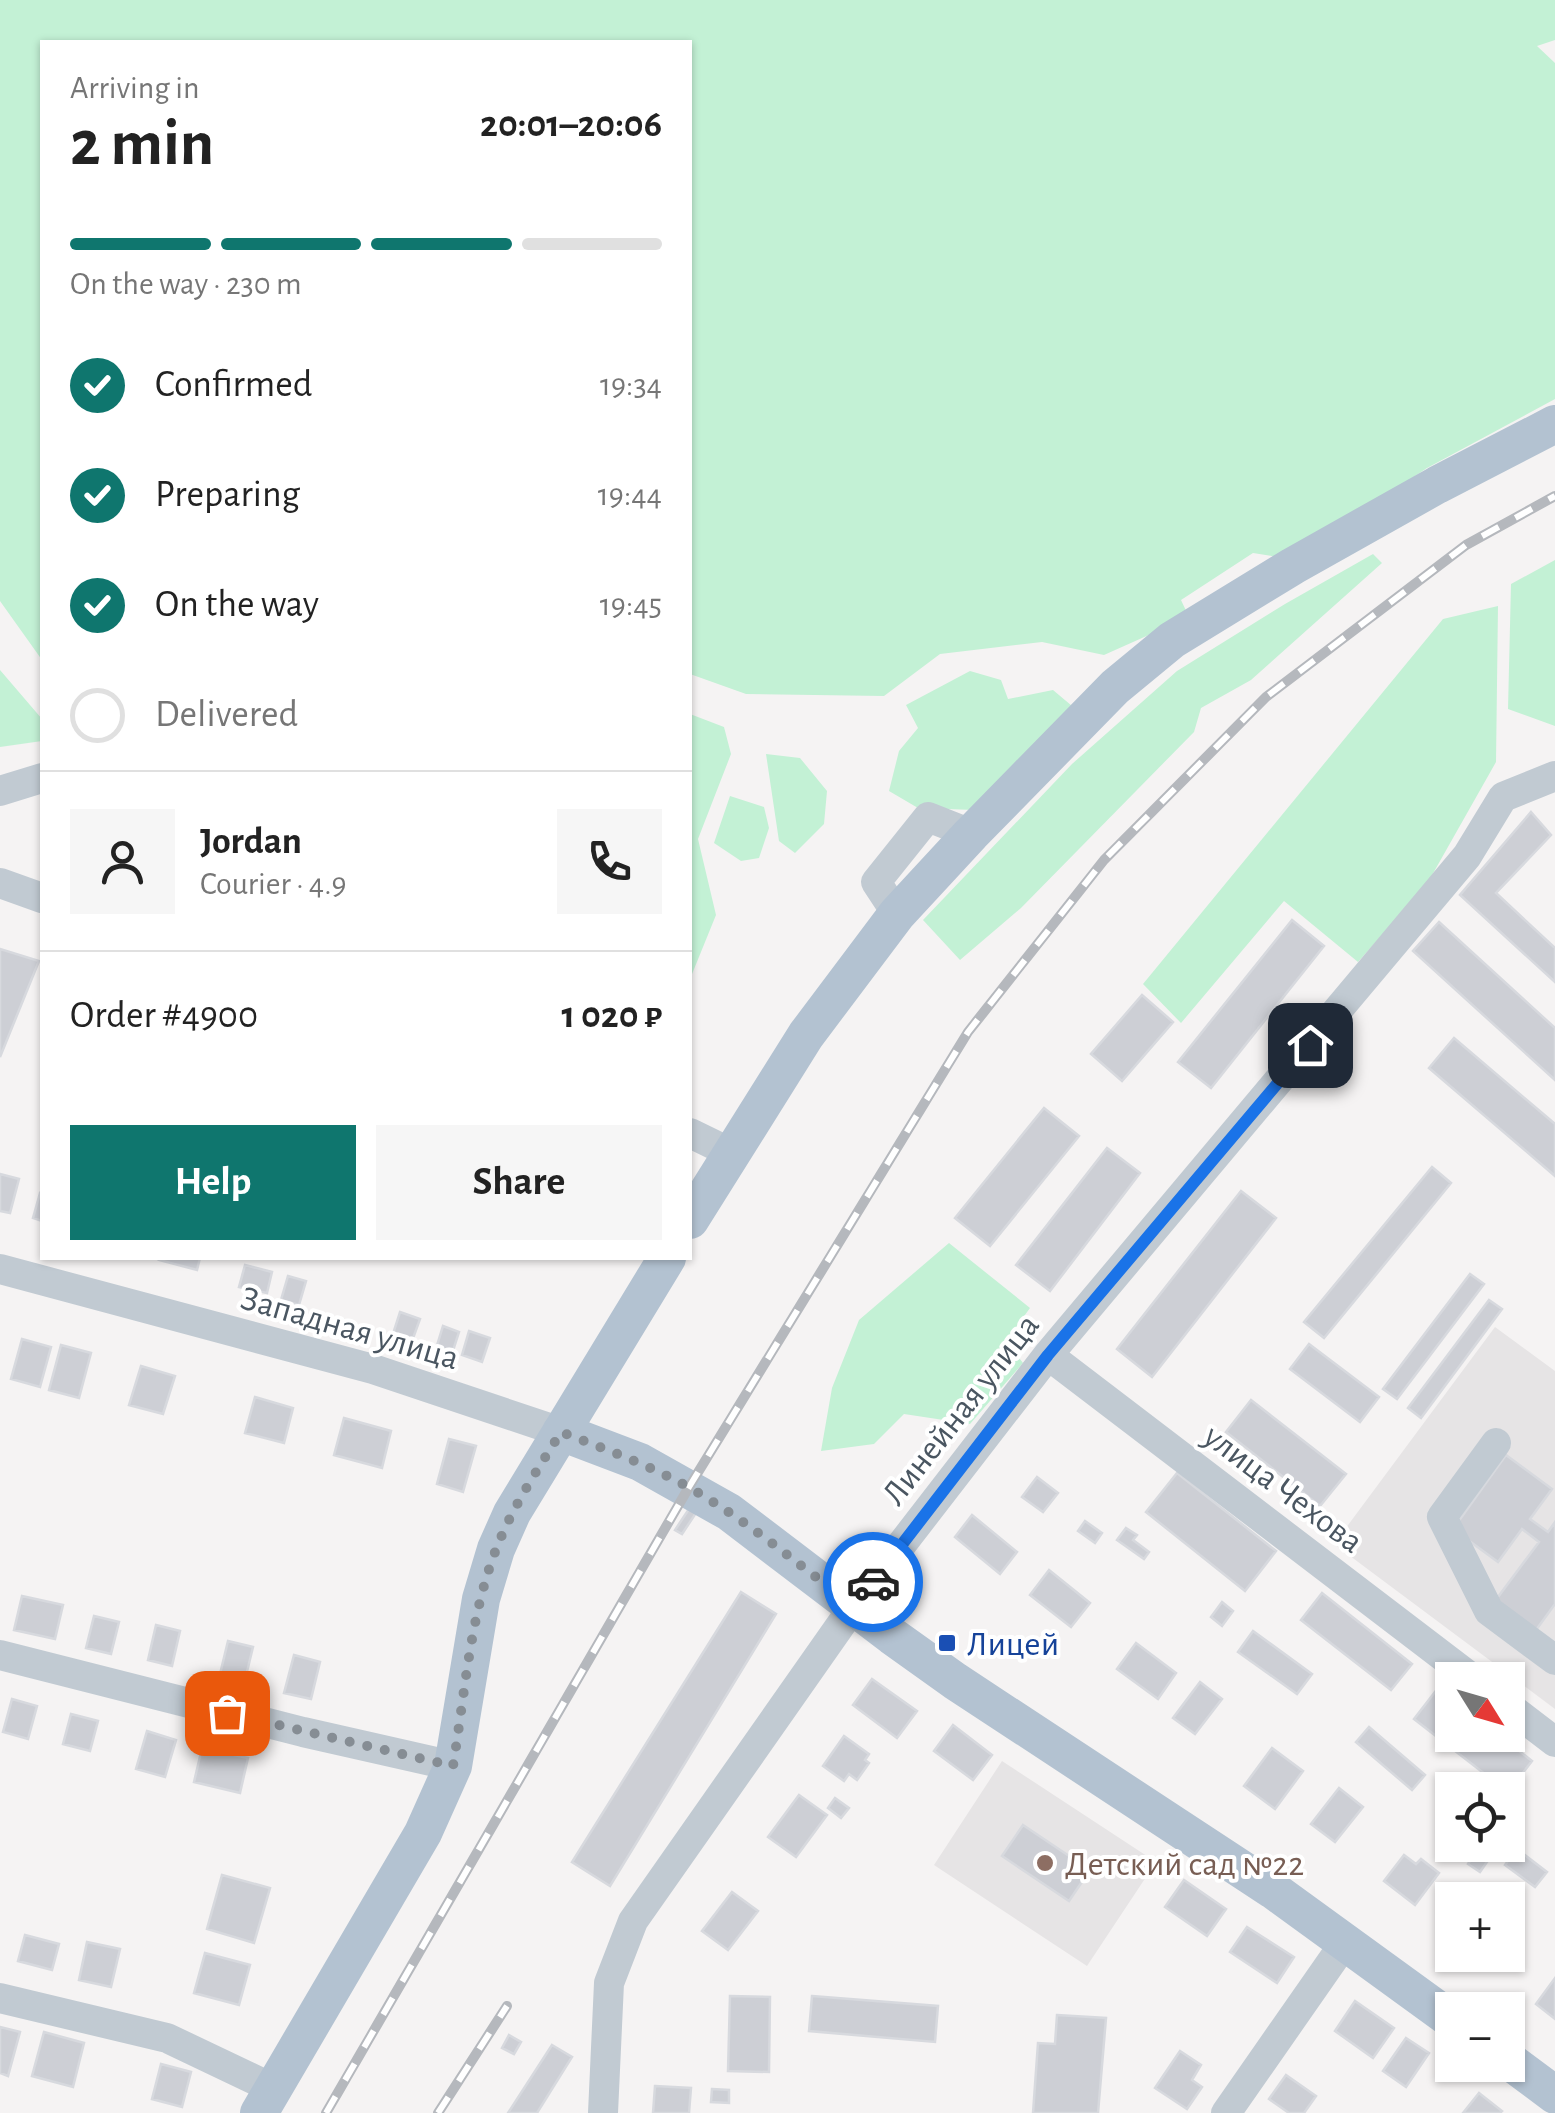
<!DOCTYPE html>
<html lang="en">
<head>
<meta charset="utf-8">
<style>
	:root { --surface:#fff; --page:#f6f6f6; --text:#222; --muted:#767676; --line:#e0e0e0; --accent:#0f766e }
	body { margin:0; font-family:"Alegreya Sans",sans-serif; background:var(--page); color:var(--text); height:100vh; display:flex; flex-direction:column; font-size:38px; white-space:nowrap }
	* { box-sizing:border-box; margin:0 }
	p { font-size:32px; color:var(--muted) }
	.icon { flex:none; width:55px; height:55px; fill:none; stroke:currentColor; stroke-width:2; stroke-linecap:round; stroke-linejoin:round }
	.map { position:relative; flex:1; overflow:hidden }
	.panel { position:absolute; left:40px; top:40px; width:652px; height:1220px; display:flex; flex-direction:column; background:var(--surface); border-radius:0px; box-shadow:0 2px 8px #0004 }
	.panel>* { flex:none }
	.needle { width:65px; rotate:127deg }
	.tools { position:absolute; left:1435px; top:1662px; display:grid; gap:20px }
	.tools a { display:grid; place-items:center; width:90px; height:90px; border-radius:0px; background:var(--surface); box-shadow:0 2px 8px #0004; font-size:50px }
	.pin { position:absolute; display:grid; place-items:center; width:85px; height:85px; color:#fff; margin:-42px; border-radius:20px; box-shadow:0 5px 15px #0006 }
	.courier { position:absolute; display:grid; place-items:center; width:100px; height:100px; margin:-50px; border:8px solid #1a73e8; border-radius:50%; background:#fff; color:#222; box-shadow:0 2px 12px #0007 }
	.head em { font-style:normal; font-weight:700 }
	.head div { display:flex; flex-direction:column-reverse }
	.head { display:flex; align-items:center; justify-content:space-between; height:170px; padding:0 30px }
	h1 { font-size:65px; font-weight:700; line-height:75px }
	.bar { display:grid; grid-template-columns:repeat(4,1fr); gap:15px 10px; align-content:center; height:120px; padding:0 30px }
	.bar i { height:12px; border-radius:8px; background:var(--line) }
	.bar .selected { background:var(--accent) }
	.bar p { grid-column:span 4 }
	.line { display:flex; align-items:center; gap:25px; padding:0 30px; border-top:2px solid var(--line) }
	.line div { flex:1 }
	.round { display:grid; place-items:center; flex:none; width:105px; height:105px; border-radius:0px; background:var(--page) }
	ol { padding:0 30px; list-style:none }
	li { display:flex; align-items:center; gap:30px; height:110px }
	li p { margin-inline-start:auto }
	li .icon { padding:10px; border-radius:50%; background:var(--accent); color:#fff; stroke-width:4 }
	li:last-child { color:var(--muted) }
	li i { width:55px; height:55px; border:5px solid var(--line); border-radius:50% }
	.button { display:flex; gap:20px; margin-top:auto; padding:20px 30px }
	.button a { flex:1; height:115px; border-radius:0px; background:var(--accent); color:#fff; font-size:40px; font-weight:700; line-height:115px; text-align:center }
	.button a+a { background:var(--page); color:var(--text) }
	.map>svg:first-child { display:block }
	.education { fill:#e6e4e5 }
	.green { fill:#c3f1d5 }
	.building { fill:#cdcfd5; stroke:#d7d9de; stroke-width:2.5 }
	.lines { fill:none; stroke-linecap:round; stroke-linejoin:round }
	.minor { stroke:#c1cad2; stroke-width:30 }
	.major { stroke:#b3c2d1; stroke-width:38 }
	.rail-casing { stroke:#b5b8bd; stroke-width:10 }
	.rail { stroke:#fff; stroke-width:6; stroke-dasharray:19; stroke-linecap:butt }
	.done { stroke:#868d94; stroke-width:10; stroke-dasharray:0 18 }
	.route { stroke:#1a73e8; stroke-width:12 }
	.transit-dot { fill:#1a4fb4; stroke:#fff; stroke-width:4 }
	.education-dot { fill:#8d6e63; stroke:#fff; stroke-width:4 }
	.labels { text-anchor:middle; stroke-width:8; stroke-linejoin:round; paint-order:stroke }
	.street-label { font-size:35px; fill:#4a5661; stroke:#fff }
	.transit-label { font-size:35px; fill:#164399; stroke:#fff; text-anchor:start }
	.education-label { font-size:35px; fill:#785e54; stroke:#fff; text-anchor:start }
</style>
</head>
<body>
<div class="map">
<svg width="1555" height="2113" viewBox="0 0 1555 2113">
	<rect width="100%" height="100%" fill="#f5f3f3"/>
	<!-- education -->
	<path class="education" d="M1495 1327 1555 1371V1709L1334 1544Z
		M1002 1761 1156 1862 1087 1966 934 1865Z"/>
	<!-- green -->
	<path class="green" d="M0 0H1555V40L1537 46 1555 63V399L1427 468 1291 559 1253 553 1181 600 1189 617 1104 655 1042 642 940 654 884 696 746 694 690 674V42H42V660L0 601Z
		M1373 554 1382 563 1251 680 1201 708 1194 732 1021 908 960 960 923 920 1072 764 1177 671 1285 604Z
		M1555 560V726L1508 709 1511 584Z
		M1498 606 1496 762 1427 884 1358 962 1284 901 1181 1023 1143 984 1443 619Z
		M0 670 42 719V741L0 747Z
		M970 671 1001 680 1008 699 1053 690 1078 711 975 810 918 808 889 791 899 751 918 728 906 705Z
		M690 714 724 727 731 754 698 839 716 915 690 979Z
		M766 754 800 758 827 791 824 824 795 853 779 841Z
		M730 796 764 807 769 828 759 858 741 861 714 843Z
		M949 1243 1030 1308 1006 1341 1023 1363 970 1424 904 1414 874 1444 821 1451 832 1388 859 1320Z"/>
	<!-- building -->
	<path class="building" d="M1531 812 1551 835 1496 893 1555 948V982L1460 895Z
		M1292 920 1324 946 1211 1088 1178 1062Z
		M1439 922 1555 1028V1080L1413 951Z
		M0 949 39 961 0 1057Z
		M1142 995 1173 1022 1122 1081 1091 1054Z
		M1454 1038 1555 1124V1176L1429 1068Z
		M1044 1108 1079 1136 990 1246 955 1218Z
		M1107 1148 1140 1173 1050 1291 1016 1265Z
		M1432 1167 1451 1183 1324 1338 1304 1322Z
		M0 1174 19 1179 10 1213 0 1211Z
		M1241 1191 1276 1218 1152 1377 1117 1349Z
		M40 1193 42 1194V1221L33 1218Z
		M160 1258H200L197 1270 159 1260Z
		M245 1265 272 1272 267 1293 239 1287Z
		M1470 1274 1484 1284 1397 1399 1383 1389Z
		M288 1276 306 1281 299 1305 281 1300Z
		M1489 1300 1502 1309 1421 1418 1408 1408Z
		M400 1312 420 1319 411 1344 392 1337Z
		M443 1326 459 1332 451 1357 435 1352Z
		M469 1331 490 1338 482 1362 462 1355Z
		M22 1339 51 1347 40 1387 11 1379Z
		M1309 1344 1379 1397 1360 1422 1290 1369Z
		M61 1345 91 1353 79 1398 49 1390Z
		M141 1366 175 1376 163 1414 129 1405Z
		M255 1397 293 1408 284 1443 245 1433Z
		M1251 1400 1346 1474 1320 1506 1226 1432Z
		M344 1418 391 1431 382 1468 334 1455Z
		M449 1439 476 1446 463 1492 437 1484Z
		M1506 1455 1552 1489 1530 1519 1548 1532 1555 1522V1604L1536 1630 1495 1601 1539 1542 1522 1529 1498 1562 1453 1529Z
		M1177 1473 1276 1551 1245 1591 1146 1512Z
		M1037 1477 1058 1493 1043 1512 1022 1497Z
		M691 1506 698 1510 682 1534 675 1530Z
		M972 1515 1017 1552 1000 1574 955 1537Z
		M1085 1521 1102 1533 1095 1543 1078 1531Z
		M1126 1528 1137 1535 1133 1540 1149 1552 1144 1559 1117 1540Z
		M1049 1570 1090 1603 1071 1627 1030 1595Z
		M741 1592 776 1614 610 1886 572 1862Z
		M1322 1593 1412 1664 1391 1690 1301 1620Z
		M22 1596 63 1605 55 1639 14 1630Z
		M1222 1602 1233 1611 1222 1626 1211 1617Z
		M94 1616 119 1622 111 1654 86 1648Z
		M156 1625 180 1631 172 1666 148 1660Z
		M1253 1631 1312 1674 1297 1694 1238 1652Z
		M228 1641 253 1647 245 1680 220 1674Z
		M1136 1643 1176 1673 1158 1699 1117 1669Z
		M294 1655 320 1662 311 1699 284 1693Z
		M872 1679 917 1711 897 1738 853 1705Z
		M1200 1682 1222 1699 1195 1734 1173 1718Z
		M1438 1688 1452 1699V1735H1499L1532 1761 1508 1792 1414 1719Z
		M12 1699 37 1706 28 1739 3 1732Z
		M71 1714 98 1721 90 1751 63 1744Z
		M953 1725 992 1755 973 1780 934 1751Z
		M1369 1727 1425 1775 1412 1790 1356 1742Z
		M147 1731 176 1740 165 1777 136 1769Z
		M844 1736 869 1754 865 1760 869 1763 857 1780 849 1774 844 1781 823 1766Z
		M202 1748 248 1758 240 1793 194 1782Z
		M1272 1748 1303 1771 1275 1809 1244 1786Z
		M1339 1788 1363 1807 1335 1842 1311 1824Z
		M799 1795 827 1815 796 1857 768 1837Z
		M835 1798 849 1808 841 1818 828 1808Z
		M1508 1810 1523 1822 1508 1841Z
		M1023 1825 1090 1870 1069 1901 1002 1856Z
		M1517 1849 1547 1872 1535 1887 1505 1865Z
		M1477 1850 1489 1859 1480 1872 1468 1864Z
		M1404 1855 1416 1864 1421 1859 1439 1873 1415 1905 1384 1881Z
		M222 1875 270 1888 254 1943 207 1929Z
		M1184 1880 1226 1909 1207 1936 1165 1907Z
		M732 1892 758 1911 728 1950 702 1931Z
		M1247 1927 1294 1957 1277 1983 1230 1952Z
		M25 1935 59 1944 52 1970 18 1961Z
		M87 1942 120 1949 111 1987 79 1980Z
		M205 1953 250 1965 239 2005 194 1993Z
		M1555 1978V2019L1536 2004Z
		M730 1996 770 1997 769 2072 728 2071Z
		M812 1996 938 2006 935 2042 809 2031Z
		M1355 2001 1394 2028 1373 2058 1335 2031Z
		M1057 2015 1106 2018 1098 2113H1033L1038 2043 1055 2044Z
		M0 2027 20 2032 8 2076 0 2073Z
		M44 2032 84 2043 73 2087 32 2076Z
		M509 2035 521 2042 514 2054 502 2048Z
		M1406 2038 1429 2053 1406 2087 1383 2071Z
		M552 2045 572 2057 537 2113H508Z
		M1180 2051 1201 2065 1192 2080 1202 2087 1187 2109 1155 2088Z
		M161 2064 191 2072 182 2107 152 2099Z
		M1286 2075 1316 2096 1304 2113H1289L1269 2099Z
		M655 2086 691 2088 689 2113H653Z
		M712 2089 729 2090V2103L711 2102Z
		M1479 2093 1502 2111 1500 2113H1463Z"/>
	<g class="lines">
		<!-- minor -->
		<path class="minor" d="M0 791 42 778
			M0 883 42 898
			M897 914 876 882 928 817 971 834
			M690 1133 731 1153
			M0 1269 373 1369 561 1432
			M1048 1355 1474 1680
			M1496 1443 1442 1517 1489 1611 1555 1660
			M0 1655 303 1732 453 1766
			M1508 1706 1555 1742
			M0 1998 167 2038 274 2089
			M603 2113 609 1983 633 1921 854 1606 1048 1355 1467 856 1503 797 1555 776
			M1226 2113 1346 1941"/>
		<!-- major -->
		<path class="major" d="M690 1220 806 1035 897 914 971 834 1115 687 1172 640 1293 566 1437 485 1555 424
			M561 1432 640 1462 729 1512 892 1636 955 1681 1273 1890 1452 2020
			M1508 2060 1555 2095
			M259 2113 423 1833 453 1766 481 1599 496 1549 512 1513 667 1258"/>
		<defs>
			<path id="rail" d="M326 2113 689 1487 968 1032 1104 860 1266 697 1466 545 1555 496
				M438 2113 507 2006"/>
		</defs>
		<!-- rail casing -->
		<use href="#rail" class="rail-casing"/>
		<!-- rail -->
		<use href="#rail" class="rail"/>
	</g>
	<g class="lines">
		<!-- done -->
		<path class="done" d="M227 1713 453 1766C465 1693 470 1615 497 1547 513 1506 538 1469 561 1432 605 1449 649 1465 690 1488 748 1521 800 1566 854 1606L873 1582"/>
		<!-- route -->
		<path class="route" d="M873 1582 1048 1355 1310 1045"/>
	</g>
	<!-- markers -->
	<rect class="transit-dot" x="937" y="1633" width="20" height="20" rx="5"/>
	<circle class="education-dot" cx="1045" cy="1863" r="10"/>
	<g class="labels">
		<!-- street labels -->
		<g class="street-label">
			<text transform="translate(350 1327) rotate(16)" y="12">Западная улица</text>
			<text transform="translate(960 1409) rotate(-52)" y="12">Линейная улица</text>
			<text transform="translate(1284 1488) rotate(37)" y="12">улица Чехова</text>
		</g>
		<!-- transit labels -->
		<g class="transit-label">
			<text x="967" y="1655">Лицей</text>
		</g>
		<!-- education labels -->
		<g class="education-label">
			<text x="1065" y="1875">Детский сад №22</text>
		</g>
	</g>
</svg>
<div class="tools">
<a><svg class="needle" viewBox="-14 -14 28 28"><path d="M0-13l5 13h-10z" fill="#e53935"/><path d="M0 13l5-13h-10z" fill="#767676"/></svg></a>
<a><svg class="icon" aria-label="locate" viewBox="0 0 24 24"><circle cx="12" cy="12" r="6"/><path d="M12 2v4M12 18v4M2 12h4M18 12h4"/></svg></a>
<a>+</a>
<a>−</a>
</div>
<div class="pin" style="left:227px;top:1713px;background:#ea580c"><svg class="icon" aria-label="bag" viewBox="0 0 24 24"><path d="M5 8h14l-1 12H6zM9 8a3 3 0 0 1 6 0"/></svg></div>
<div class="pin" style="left:1310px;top:1045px;background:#1f2937"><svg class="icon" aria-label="home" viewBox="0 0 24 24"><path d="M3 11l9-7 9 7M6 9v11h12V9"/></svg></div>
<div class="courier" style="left:873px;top:1582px"><svg class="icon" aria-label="car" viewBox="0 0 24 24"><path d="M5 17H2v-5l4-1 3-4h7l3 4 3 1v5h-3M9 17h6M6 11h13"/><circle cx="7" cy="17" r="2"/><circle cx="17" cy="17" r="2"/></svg></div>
<section class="panel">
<div class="head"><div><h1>2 min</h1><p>Arriving in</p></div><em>20:01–20:06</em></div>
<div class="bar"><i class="selected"></i><i class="selected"></i><i class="selected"></i><i></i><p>On the way · 230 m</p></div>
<ol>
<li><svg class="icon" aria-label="check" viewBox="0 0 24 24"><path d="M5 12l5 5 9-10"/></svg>Confirmed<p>19:34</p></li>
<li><svg class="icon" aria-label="check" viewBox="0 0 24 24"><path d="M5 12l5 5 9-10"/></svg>Preparing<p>19:44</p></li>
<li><svg class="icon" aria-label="check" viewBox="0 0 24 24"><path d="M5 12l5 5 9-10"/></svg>On the way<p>19:45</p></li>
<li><i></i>Delivered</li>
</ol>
<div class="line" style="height:180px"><a class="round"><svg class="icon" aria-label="person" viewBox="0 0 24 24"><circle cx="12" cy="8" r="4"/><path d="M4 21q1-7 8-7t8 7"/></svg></a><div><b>Jordan</b><p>Courier · 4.9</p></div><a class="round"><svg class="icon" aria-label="phone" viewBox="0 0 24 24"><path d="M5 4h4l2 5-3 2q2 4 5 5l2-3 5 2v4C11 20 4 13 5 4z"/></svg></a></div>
<div class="line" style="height:130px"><div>Order #4900</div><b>1 020 ₽</b></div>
<div class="button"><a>Help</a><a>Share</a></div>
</section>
</div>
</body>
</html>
